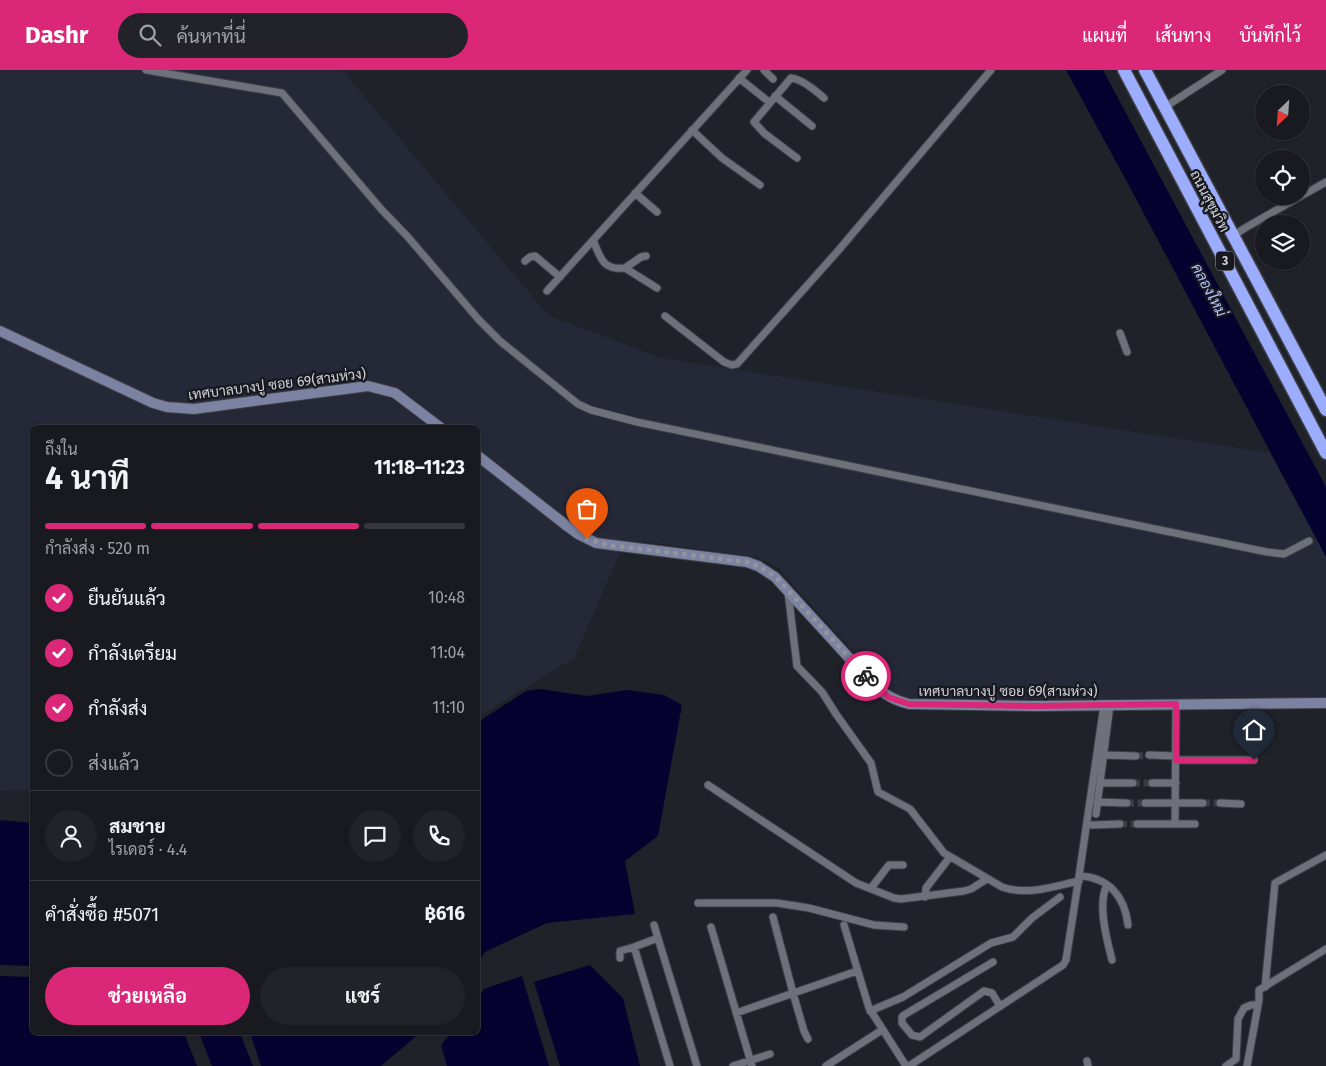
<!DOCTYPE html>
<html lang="th">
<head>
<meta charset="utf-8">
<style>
	:root { --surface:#181a20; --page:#212329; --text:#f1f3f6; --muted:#9fa1a5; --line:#36383e; --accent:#db2777 }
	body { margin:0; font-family:"Fira Sans",Sarabun,sans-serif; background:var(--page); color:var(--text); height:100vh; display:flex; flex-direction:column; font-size:19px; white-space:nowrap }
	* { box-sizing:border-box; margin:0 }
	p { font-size:16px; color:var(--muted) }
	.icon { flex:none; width:28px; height:28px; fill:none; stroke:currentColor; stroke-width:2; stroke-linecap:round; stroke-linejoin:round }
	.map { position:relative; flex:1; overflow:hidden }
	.drawer { position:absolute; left:30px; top:355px; width:450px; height:610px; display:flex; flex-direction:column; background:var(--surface); border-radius:8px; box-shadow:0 1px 4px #0004,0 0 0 1px var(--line) }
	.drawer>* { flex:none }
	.needle { width:32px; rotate:205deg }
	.fabs { position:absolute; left:1255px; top:15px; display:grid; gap:10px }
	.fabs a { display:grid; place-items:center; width:55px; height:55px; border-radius:50%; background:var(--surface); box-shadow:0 1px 4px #0004,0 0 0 1px var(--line); font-size:25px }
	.pin { position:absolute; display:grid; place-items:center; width:42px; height:42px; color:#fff; margin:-51px -21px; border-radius:50% 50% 50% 0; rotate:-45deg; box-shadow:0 0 5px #0007 }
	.pin .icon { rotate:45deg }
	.courier { position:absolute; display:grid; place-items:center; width:50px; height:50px; margin:-25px; border:4px solid #db2777; border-radius:50%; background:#fff; color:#222; box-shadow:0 1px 6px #0007 }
	.head em { font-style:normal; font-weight:700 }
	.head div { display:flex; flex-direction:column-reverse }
	.head { display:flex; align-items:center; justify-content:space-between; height:85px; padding:0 15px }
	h1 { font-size:32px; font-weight:700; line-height:38px }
	.bar { display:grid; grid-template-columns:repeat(4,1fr); gap:8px 5px; align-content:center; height:60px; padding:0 15px }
	.bar i { height:6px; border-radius:4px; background:var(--line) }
	.bar .selected { background:var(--accent) }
	.bar p { grid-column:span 4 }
	.line { display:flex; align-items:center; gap:12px; padding:0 15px; border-top:1px solid var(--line) }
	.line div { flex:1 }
	.round { display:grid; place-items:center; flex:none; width:52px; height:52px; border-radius:26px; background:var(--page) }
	ol { padding:0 15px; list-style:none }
	li { display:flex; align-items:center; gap:15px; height:55px }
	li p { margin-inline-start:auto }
	li .icon { padding:5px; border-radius:50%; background:var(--accent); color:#fff; stroke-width:4 }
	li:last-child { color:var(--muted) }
	li i { width:28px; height:28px; border:2px solid var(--line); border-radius:50% }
	.action { display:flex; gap:10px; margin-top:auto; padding:10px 15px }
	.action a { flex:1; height:58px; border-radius:30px; background:var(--accent); color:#fff; font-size:20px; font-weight:700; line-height:58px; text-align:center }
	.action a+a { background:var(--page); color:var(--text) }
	header { display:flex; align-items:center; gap:30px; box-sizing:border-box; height:70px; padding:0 25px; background:var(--accent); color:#fff }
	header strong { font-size:24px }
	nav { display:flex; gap:28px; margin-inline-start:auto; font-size:18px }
	.search { width:350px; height:45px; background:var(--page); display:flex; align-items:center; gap:12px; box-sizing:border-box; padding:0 18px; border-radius:28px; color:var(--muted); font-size:19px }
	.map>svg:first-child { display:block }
	.built { fill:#252836 }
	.water { fill:#06022f }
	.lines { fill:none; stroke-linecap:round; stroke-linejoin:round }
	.street-tunnel { stroke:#3b3d44; stroke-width:7; stroke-dasharray:7 3.5; stroke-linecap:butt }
	.street-casing { stroke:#3e3f45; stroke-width:9 }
	.secondary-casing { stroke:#3e3f45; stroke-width:12 }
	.highway-casing { stroke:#3e3f45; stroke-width:15 }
	.street { stroke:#6e707a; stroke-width:7 }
	.secondary { stroke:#7c82a1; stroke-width:10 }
	.highway { stroke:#9dadfd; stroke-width:12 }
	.done { stroke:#93959b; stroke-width:5; stroke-dasharray:0 9 }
	.route { stroke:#db2777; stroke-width:6 }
	.labels { text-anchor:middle; stroke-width:4.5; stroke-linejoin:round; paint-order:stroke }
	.shield { fill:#171820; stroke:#999ba1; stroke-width:1 }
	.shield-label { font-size:12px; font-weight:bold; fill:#d1d3d8 }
	.street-label { font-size:14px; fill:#d1d3d8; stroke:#171820 }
	.water-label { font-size:15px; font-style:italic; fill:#b5c2fc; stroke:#171820 }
</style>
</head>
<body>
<header>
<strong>Dashr</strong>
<div class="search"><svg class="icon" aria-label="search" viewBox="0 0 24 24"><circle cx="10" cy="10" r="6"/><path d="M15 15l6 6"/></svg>ค้นหาที่นี่</div>
<nav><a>แผนที่</a><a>เส้นทาง</a><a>บันทึกไว้</a></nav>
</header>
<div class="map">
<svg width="1326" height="996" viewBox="0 0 1326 996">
	<rect width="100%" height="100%" fill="#20222a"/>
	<!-- built -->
	<path class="built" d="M0 0H342L548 245 661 288 1270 383 1326 486V630L910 629 890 620 809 533 779 498 758 487 657 473 625 471 574 588 478 647V358H32V720L0 721Z"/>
	<!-- water -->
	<path class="water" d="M1066 0H1103L1326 417V487L1133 123Z
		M540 619 587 626 627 620 664 625 682 635 658 766 625 791 635 844 547 853 485 882 478 892V652L526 621Z
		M0 750 32 753V896L0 895Z
		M590 895 623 928 640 996H560L534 912Z
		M0 906 32 907V962L184 963 197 996H0Z
		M522 906 549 996H447L441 975 451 963 478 962V928L484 919Z
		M199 963H240L253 996H212Z
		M250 963V962L420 963 381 996H261Z"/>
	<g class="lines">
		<!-- street-tunnel -->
		<path class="street-tunnel" d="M1136 686 1149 685
			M1133 713H1152
			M1127 733H1145
			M1203 733H1220
			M1120 754H1137"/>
		<defs>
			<path id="street" d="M146 0 282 23 381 139 407 166 479 250 500 271 578 334 591 340 637 352 1267 482 1284 484 1309 471
				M764 0 773 9
				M739 8 769 32
				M775 26 812 56
				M1165 37 1222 0
				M692 60 722 88 760 115
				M797 88 764 63 754 52 791 8C802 9 815 20 824 28
				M635 123 657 142
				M1301 126 1326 112
				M1233 166 1245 158 1301 126
				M593 170C600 186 602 201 625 198L657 218
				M525 191 530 187 535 186 560 207
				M625 198 641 187 646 186
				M547 221 747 0
				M665 246 724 292 732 295 737 294 837 182 991 0
				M1120 263 1127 282
				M788 522 797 596 822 622 836 644 871 693 878 722 910 739 944 783 1002 817C1027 826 1055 816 1079 811
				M1103 685 1136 686
				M1149 685 1176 686
				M1176 690H1254
				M1100 713H1133
				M1152 713H1176
				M708 715 856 813 894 828 901 829 964 821 971 819 987 809
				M1097 732 1127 733
				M1145 733H1203
				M1220 733 1241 734
				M1096 744 1110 635
				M1137 754H1195
				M1175 754 1176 634
				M1092 755 1120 754
				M1079 806C1109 807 1125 827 1128 855
				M1107 815C1097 834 1107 870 1112 890
				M871 818 889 795H903
				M925 827 926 818 950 787
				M698 833H777L809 838 874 855 904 857
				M773 847 793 923 804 961 808 969
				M654 855 697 996
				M844 855 869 938 906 996
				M711 857 752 996
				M634 877 658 868
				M620 888V881L634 877 670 996
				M993 892 904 945 902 947V953L912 965 920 967 984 921 992 923 1000 936
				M1265 917 1275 813 1326 785
				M870 941 903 927 991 873 1013 867 1032 848 1060 827
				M736 943 857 901
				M1087 991 1088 996
				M733 996 770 984
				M826 996 882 960
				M909 996 1063 895 1066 890 1078 813 1104 635
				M1226 996 1236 989 1238 949 1244 938 1251 935H1258
				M1247 996 1259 930V920L1326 879"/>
			<path id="secondary" d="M0 261 153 333 167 337 194 339 368 316 395 323 441 358
				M478 386 567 456 578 464 596 473 747 492 758 496 775 507 872 613C884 624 893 630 909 634L1036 636 1326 633"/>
			<path id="highway" d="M1124 0 1326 383
				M1145 0 1326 340"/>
		</defs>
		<!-- street casing -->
		<use href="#street" class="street-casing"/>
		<!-- secondary casing -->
		<use href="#secondary" class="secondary-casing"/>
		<!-- highway casing -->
		<use href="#highway" class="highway-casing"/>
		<!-- street -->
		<use href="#street" class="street"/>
		<!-- secondary -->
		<use href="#secondary" class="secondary"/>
		<!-- highway -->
		<use href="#highway" class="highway"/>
	</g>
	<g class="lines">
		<!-- done -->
		<path class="done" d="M587 469 608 475 747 492 758 496 776 507 866 606"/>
		<!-- route -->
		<path class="route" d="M866 606 888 627 909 634 1036 636 1176 634V690H1254"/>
	</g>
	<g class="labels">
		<!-- shield labels -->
		<rect class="shield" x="1216" y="181.5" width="18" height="19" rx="4"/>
		<g class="shield-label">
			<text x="1225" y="195">3</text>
		</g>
		<!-- street labels -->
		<g class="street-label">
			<text transform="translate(1210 131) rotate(62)" y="5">ถนนสุขุมวิท</text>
			<text transform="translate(277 314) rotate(-7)" y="5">เทศบาลบางปู ซอย 69(สามห่วง)</text>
			<text x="1008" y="626">เทศบาลบางปู ซอย 69(สามห่วง)</text>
		</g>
		<!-- water labels -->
		<g class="water-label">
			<text transform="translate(1209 220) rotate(62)" y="5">คลองใหม่</text>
		</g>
	</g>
</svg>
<div class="fabs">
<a><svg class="needle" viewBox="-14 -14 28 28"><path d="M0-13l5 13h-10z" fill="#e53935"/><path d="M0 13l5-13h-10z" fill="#9fa1a5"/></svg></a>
<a><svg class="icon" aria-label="locate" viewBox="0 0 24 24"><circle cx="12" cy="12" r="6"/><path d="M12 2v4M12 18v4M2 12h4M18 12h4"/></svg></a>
<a><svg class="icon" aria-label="layers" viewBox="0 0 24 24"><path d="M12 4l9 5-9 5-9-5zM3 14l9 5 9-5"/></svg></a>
</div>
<div class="pin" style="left:587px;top:469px;background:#ea580c"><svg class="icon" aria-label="bag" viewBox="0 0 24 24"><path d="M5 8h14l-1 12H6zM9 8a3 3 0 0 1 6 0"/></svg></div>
<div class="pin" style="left:1254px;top:690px;background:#1f2937"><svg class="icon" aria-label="home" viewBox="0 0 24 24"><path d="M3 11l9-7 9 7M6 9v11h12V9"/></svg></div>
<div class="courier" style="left:866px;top:606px"><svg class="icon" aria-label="bike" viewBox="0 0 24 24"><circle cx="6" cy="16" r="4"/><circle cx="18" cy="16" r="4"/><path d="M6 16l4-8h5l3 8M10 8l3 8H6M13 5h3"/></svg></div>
<section class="drawer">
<div class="head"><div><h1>4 นาที</h1><p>ถึงใน</p></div><em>11:18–11:23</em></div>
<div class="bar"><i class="selected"></i><i class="selected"></i><i class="selected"></i><i></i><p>กำลังส่ง · 520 m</p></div>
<ol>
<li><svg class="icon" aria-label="check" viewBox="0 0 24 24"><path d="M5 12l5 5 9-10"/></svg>ยืนยันแล้ว<p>10:48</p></li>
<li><svg class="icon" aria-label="check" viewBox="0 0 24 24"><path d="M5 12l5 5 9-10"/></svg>กำลังเตรียม<p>11:04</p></li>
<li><svg class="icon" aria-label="check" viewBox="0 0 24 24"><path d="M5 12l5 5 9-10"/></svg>กำลังส่ง<p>11:10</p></li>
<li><i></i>ส่งแล้ว</li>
</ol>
<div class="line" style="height:90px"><a class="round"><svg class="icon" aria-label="person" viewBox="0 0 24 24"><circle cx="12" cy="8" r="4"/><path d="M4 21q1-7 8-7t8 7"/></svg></a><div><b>สมชาย</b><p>ไรเดอร์ · 4.4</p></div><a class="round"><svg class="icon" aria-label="chat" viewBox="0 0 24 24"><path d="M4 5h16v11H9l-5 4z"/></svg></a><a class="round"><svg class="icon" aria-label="phone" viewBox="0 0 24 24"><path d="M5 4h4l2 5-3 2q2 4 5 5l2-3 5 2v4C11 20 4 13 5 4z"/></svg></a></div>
<div class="line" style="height:65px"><div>คำสั่งซื้อ #5071</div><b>฿616</b></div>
<div class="action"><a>ช่วยเหลือ</a><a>แชร์</a></div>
</section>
</div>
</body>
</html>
